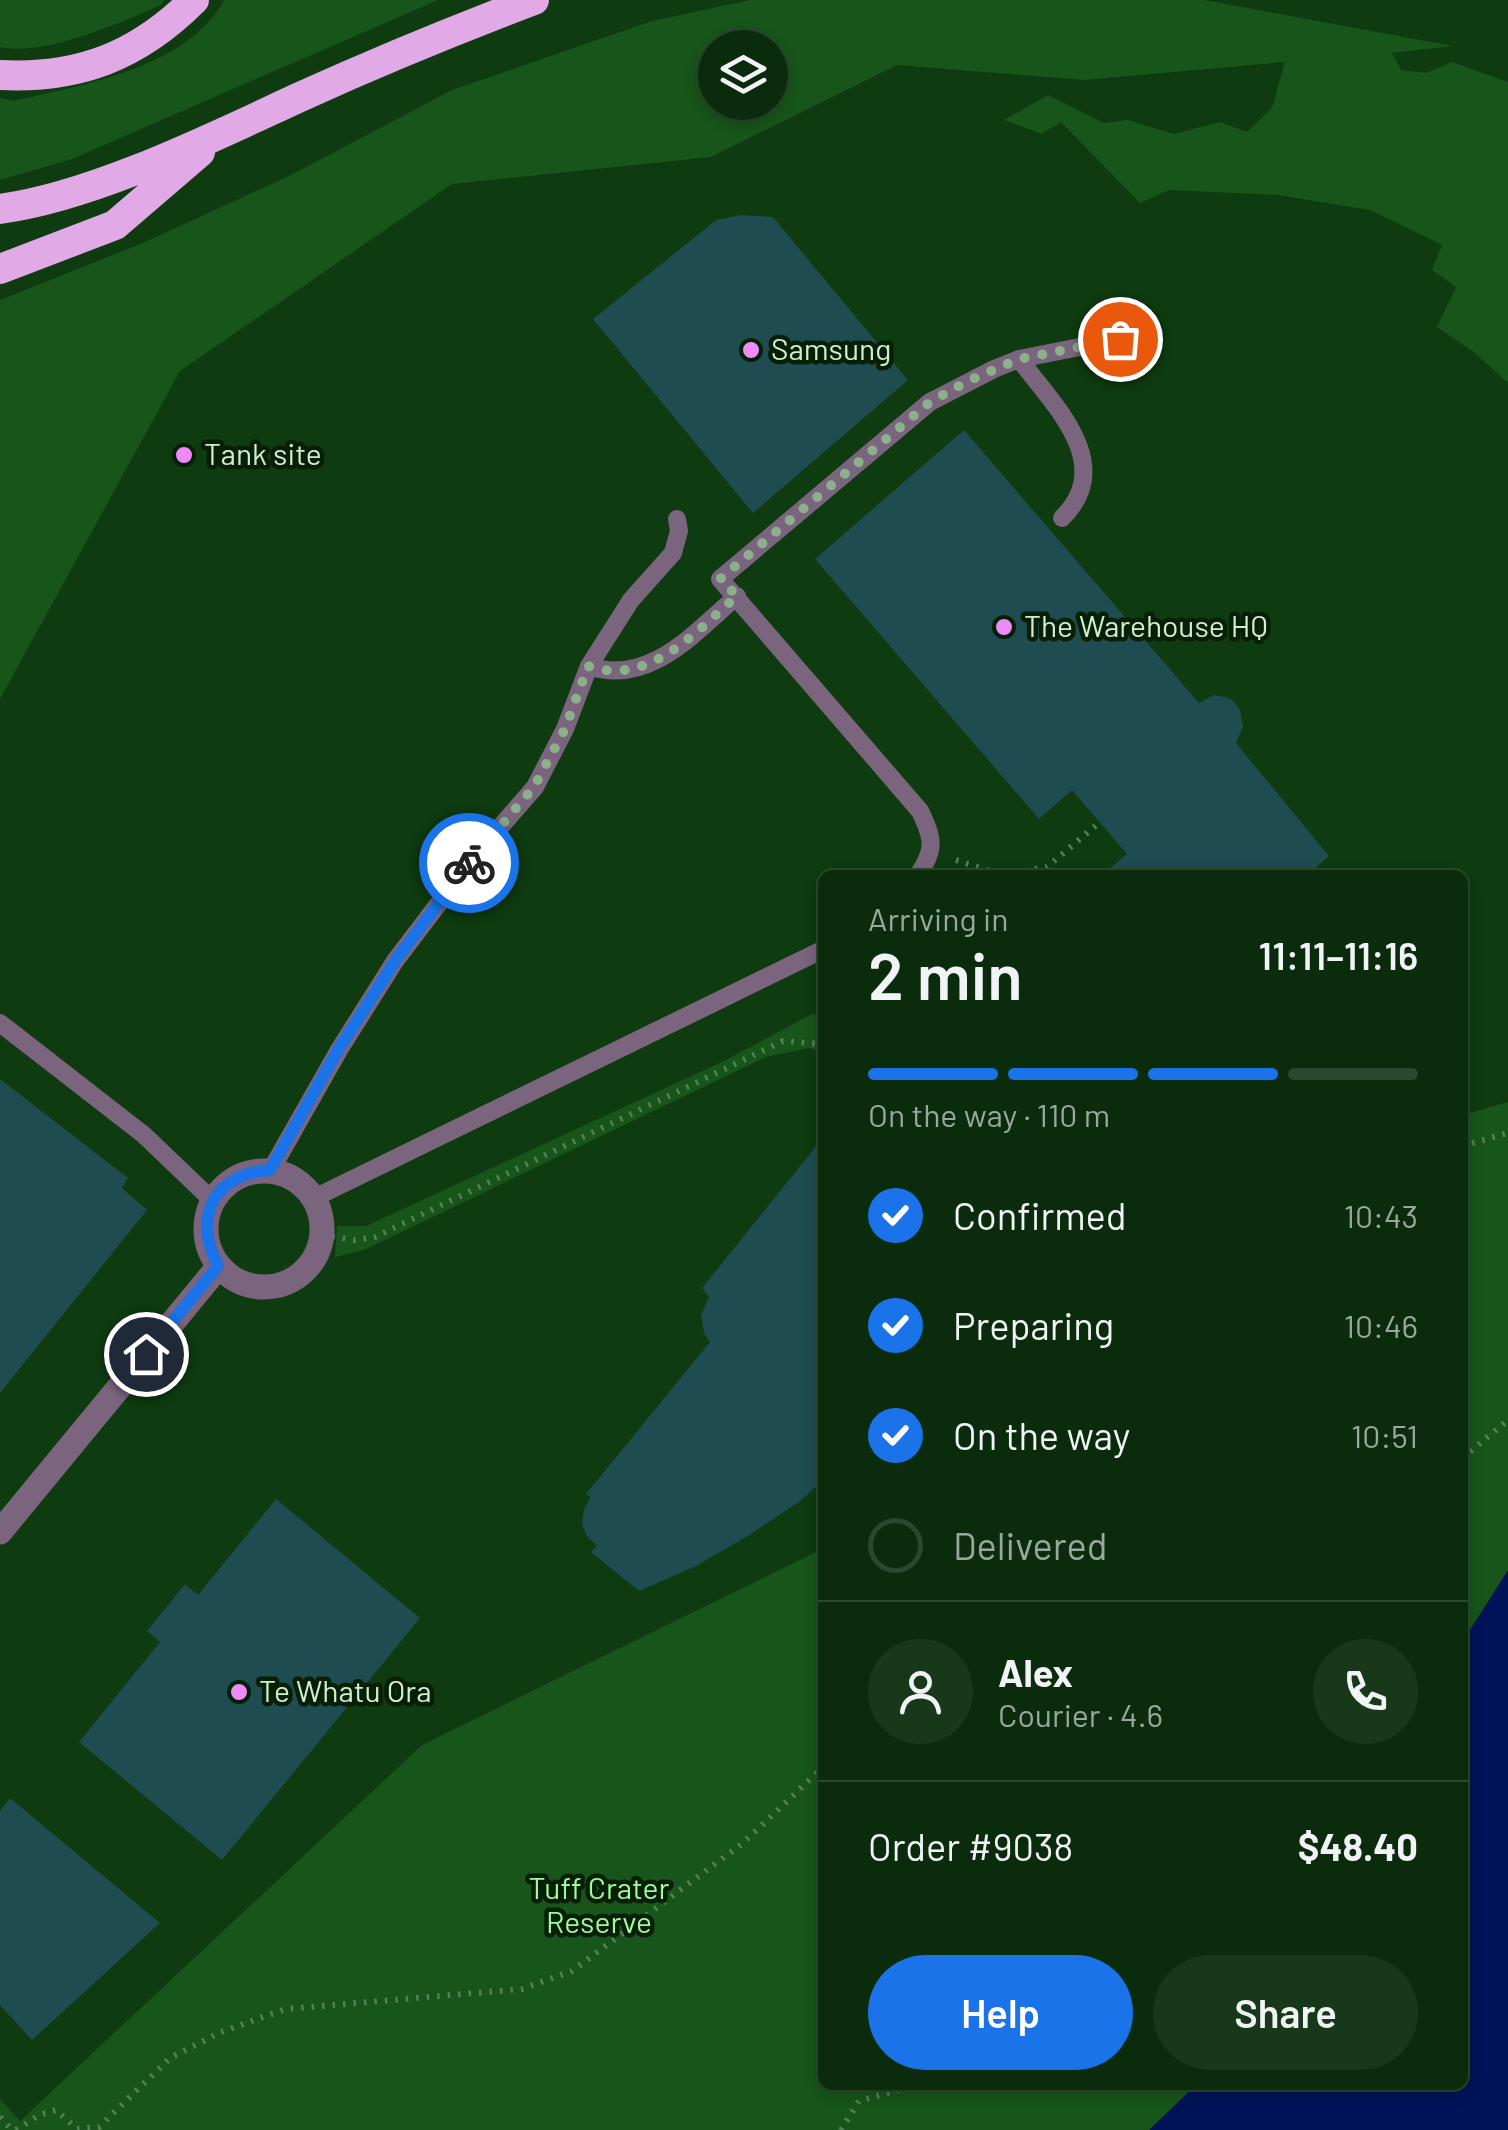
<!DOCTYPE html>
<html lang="en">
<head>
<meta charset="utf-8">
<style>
	:root { --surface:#0a2c0c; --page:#18381a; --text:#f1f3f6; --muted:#99a79d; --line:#2a482d; --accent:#1a73e8 }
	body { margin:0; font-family:Barlow,sans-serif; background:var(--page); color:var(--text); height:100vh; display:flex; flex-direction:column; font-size:38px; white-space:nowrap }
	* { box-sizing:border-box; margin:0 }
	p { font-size:32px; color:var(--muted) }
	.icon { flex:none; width:55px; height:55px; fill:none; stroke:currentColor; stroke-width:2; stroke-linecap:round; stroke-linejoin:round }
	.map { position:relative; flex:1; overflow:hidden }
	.side { position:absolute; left:818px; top:870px; width:650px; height:1220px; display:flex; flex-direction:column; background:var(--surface); border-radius:15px; box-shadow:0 5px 15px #0003,0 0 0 2px var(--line) }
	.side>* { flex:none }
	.fabs { position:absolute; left:698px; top:30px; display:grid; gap:20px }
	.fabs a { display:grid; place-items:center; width:90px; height:90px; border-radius:50%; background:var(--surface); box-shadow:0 5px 15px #0003,0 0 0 2px var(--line); font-size:50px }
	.pin { position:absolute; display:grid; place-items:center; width:85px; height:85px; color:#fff; margin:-42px; border:5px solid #fff; border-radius:50%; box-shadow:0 2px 10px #0007 }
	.courier { position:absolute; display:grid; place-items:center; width:100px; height:100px; margin:-50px; border:8px solid #1a73e8; border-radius:50%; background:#fff; color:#222; box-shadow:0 2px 12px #0007 }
	.headline em { font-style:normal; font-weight:600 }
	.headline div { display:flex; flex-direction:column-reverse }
	.headline { display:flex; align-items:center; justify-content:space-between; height:170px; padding:0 50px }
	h1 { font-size:65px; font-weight:600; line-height:75px }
	.bar { display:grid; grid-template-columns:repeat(4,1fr); gap:15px 10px; align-content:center; height:120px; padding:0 50px }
	.bar i { height:12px; border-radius:8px; background:var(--line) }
	.bar .selected { background:var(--accent) }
	.bar p { grid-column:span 4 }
	.line { display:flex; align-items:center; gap:25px; padding:0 50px; border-top:2px solid var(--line) }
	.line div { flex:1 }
	.round { display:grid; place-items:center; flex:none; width:105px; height:105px; border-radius:52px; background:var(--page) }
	ol { padding:0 50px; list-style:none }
	li { display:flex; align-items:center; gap:30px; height:110px }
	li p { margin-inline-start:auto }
	li .icon { padding:10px; border-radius:50%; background:var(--accent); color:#fff; stroke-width:4 }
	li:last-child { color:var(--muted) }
	li i { width:55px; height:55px; border:5px solid var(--line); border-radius:50% }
	.primary-button { display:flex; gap:20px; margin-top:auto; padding:20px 50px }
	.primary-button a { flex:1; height:115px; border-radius:60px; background:var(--accent); color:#fff; font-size:40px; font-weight:600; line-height:115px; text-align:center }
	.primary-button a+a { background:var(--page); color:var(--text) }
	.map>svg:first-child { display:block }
	.green { fill:#17551a; fill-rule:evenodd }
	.water { fill:#011358 }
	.building { fill:#1f4c50 }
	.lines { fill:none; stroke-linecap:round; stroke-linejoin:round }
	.path { stroke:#567e57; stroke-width:6; stroke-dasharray:2.5 8; stroke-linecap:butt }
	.lane { stroke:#7b647d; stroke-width:18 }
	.street { stroke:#7b647d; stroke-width:25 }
	.highway { stroke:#e2a9e7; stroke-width:30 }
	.done { stroke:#8caf8c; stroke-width:10; stroke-dasharray:0 18 }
	.route { stroke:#1a73e8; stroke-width:12 }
	.poi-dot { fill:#ee8bf8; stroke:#071f07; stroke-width:4 }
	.labels { text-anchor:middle; stroke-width:9; stroke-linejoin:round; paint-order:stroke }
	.poi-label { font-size:30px; fill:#d0eece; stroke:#071f07; text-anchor:start }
	.park-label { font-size:30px; fill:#9efa9c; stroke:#071f07 }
</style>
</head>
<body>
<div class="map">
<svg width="1508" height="2130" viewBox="0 0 1508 2130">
	<rect width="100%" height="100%" fill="#0e3b10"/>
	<!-- green -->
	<path class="green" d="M0 0H164L161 5C119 23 45 57 0 47Z
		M224 0H438L72 159 0 180V98L13 101C83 85 187 68 224 0Z
		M750 0H1204L1453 46 1392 53 1401 70 1426 73 1452 62 1508 82V383L1475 353 1437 327 1456 287 1432 270 1442 245 1370 210 1278 195 1169 190 1140 203 1061 122 1042 134 1004 120 1048 95 1104 123 1128 120 1174 134 1220 122 1247 132 1272 108 1285 62 1084 80 897 65 711 157 452 184 180 371 0 699V300L145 242 291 175 452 90 652 21ZM715 48H770V102H715Z
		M812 1014 822 1017V1051L809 1048 766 1057 364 1250 335 1257 337 1226H366L726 1060Z
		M1508 1102V1829L1462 1906V1115Z
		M822 1549V2085H1276L1266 2130H0V2099L20 2121 422 1745Z"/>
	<!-- water -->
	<path class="water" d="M1508 1570V2130H1149L1196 2085H1462L1463 1641Z"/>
	<!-- building -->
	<path class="building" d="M741 215 773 217 908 380 753 513 593 319 716 220Z
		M964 430 1199 703 1214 695 1229 698 1235 703 1240 710 1243 727 1236 743 1329 856 1315 868 1321 875H1102L1127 854 1072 790 1039 819 815 559Z
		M0 1079 128 1178 122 1188 147 1210 0 1393Z
		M822 1139V1481L800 1501 746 1537 694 1567 639 1591 591 1552 597 1546 587 1536 582 1524 584 1509 591 1497 586 1494 710 1342 704 1333 701 1315 709 1297 702 1288Z
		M276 1499 420 1618 222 1860 79 1742 160 1642 147 1631 185 1584 198 1595Z
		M10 1798 160 1923 32 2040 0 2005V1811Z"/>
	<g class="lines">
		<!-- path -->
		<path class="path" d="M956 860 1002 875
			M1004 875 1047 867 1100 822
			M1462 1146 1508 1133
			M322 1235 355 1240 375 1237 783 1041 822 1044
			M1462 1458 1508 1420
			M0 2117 12 2130
			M77 2129 99 2127 170 2058 221 2032 286 2009 522 1989 572 1971 743 1843 822 1768
			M16 2130 39 2115 56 2110 77 2129
			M841 2130 859 2101 916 2085"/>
		<!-- lane -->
		<path class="lane" d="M1019 359C1053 404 1117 464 1062 518
			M589 666C649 687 695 632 737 596
			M918 875C936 849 933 838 920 811L720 579 930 402 994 369 1019 359 1120 339
			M0 1023 144 1135 214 1202
			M271 1170 339 1050 395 961 474 857 535 787 565 729 589 666 631 600 673 553 679 531 677 519
			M314 1198 822 950"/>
		<!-- street -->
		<path class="street" d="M206 1229a58 58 0 1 1 116 0a58 58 0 1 1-116 0Z
			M0 1532 219 1266"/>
		<!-- highway -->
		<path class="highway" d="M0 75C79 79 138 56 194 0
			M0 209C95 196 213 137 300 97 377 62 455 30 534 0
			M0 269 115 225 200 152"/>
	</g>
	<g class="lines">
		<!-- done -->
		<path class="done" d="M469 863 534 787 565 729 588 666C649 687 695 632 737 596L720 579 930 402 968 381 1019 359 1120 339"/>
		<!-- route -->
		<path class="route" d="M146 1354 218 1266C192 1216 214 1174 270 1170L338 1050 395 961 469 863"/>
	</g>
	<!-- markers -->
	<g class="poi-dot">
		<circle cx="751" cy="350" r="10"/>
		<circle cx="184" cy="455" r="10"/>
		<circle cx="1004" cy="627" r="10"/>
		<circle cx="239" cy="1692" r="10"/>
	</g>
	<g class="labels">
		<!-- poi labels -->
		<g class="poi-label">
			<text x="771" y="360">Samsung</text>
			<text x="204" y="465">Tank site</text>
			<text x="1024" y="637">The Warehouse HQ</text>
			<text x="259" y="1702">Te Whatu Ora</text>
		</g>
		<!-- park labels -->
		<g class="park-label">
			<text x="599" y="1899">Tuff Crater<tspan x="599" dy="34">Reserve</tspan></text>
		</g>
	</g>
</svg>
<div class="fabs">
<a><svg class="icon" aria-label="layers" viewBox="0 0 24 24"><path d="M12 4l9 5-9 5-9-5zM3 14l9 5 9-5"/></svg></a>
</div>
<div class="pin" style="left:1120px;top:339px;background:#ea580c"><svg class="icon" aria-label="bag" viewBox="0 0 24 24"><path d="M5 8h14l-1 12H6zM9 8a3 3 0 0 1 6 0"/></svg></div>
<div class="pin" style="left:146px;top:1354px;background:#1f2937"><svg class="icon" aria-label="home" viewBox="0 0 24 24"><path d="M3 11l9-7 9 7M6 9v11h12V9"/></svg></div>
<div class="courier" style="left:469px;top:863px"><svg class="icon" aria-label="bike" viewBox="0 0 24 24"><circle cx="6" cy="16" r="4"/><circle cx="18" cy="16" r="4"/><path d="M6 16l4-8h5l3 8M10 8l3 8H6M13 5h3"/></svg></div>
<section class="side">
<div class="headline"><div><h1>2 min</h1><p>Arriving in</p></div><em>11:11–11:16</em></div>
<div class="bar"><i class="selected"></i><i class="selected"></i><i class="selected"></i><i></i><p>On the way · 110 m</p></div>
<ol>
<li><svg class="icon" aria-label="check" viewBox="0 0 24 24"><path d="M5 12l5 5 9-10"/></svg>Confirmed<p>10:43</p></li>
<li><svg class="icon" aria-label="check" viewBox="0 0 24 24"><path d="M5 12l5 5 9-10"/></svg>Preparing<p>10:46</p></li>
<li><svg class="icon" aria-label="check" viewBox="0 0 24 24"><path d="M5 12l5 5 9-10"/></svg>On the way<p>10:51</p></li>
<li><i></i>Delivered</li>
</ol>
<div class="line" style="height:180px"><a class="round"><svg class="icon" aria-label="person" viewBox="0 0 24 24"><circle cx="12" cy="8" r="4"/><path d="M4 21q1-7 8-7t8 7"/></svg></a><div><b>Alex</b><p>Courier · 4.6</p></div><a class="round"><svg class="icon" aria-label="phone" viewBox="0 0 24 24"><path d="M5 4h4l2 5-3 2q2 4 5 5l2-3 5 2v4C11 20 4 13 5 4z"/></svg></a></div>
<div class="line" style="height:130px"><div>Order #9038</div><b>$48.40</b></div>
<div class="primary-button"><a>Help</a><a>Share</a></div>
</section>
</div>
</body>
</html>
